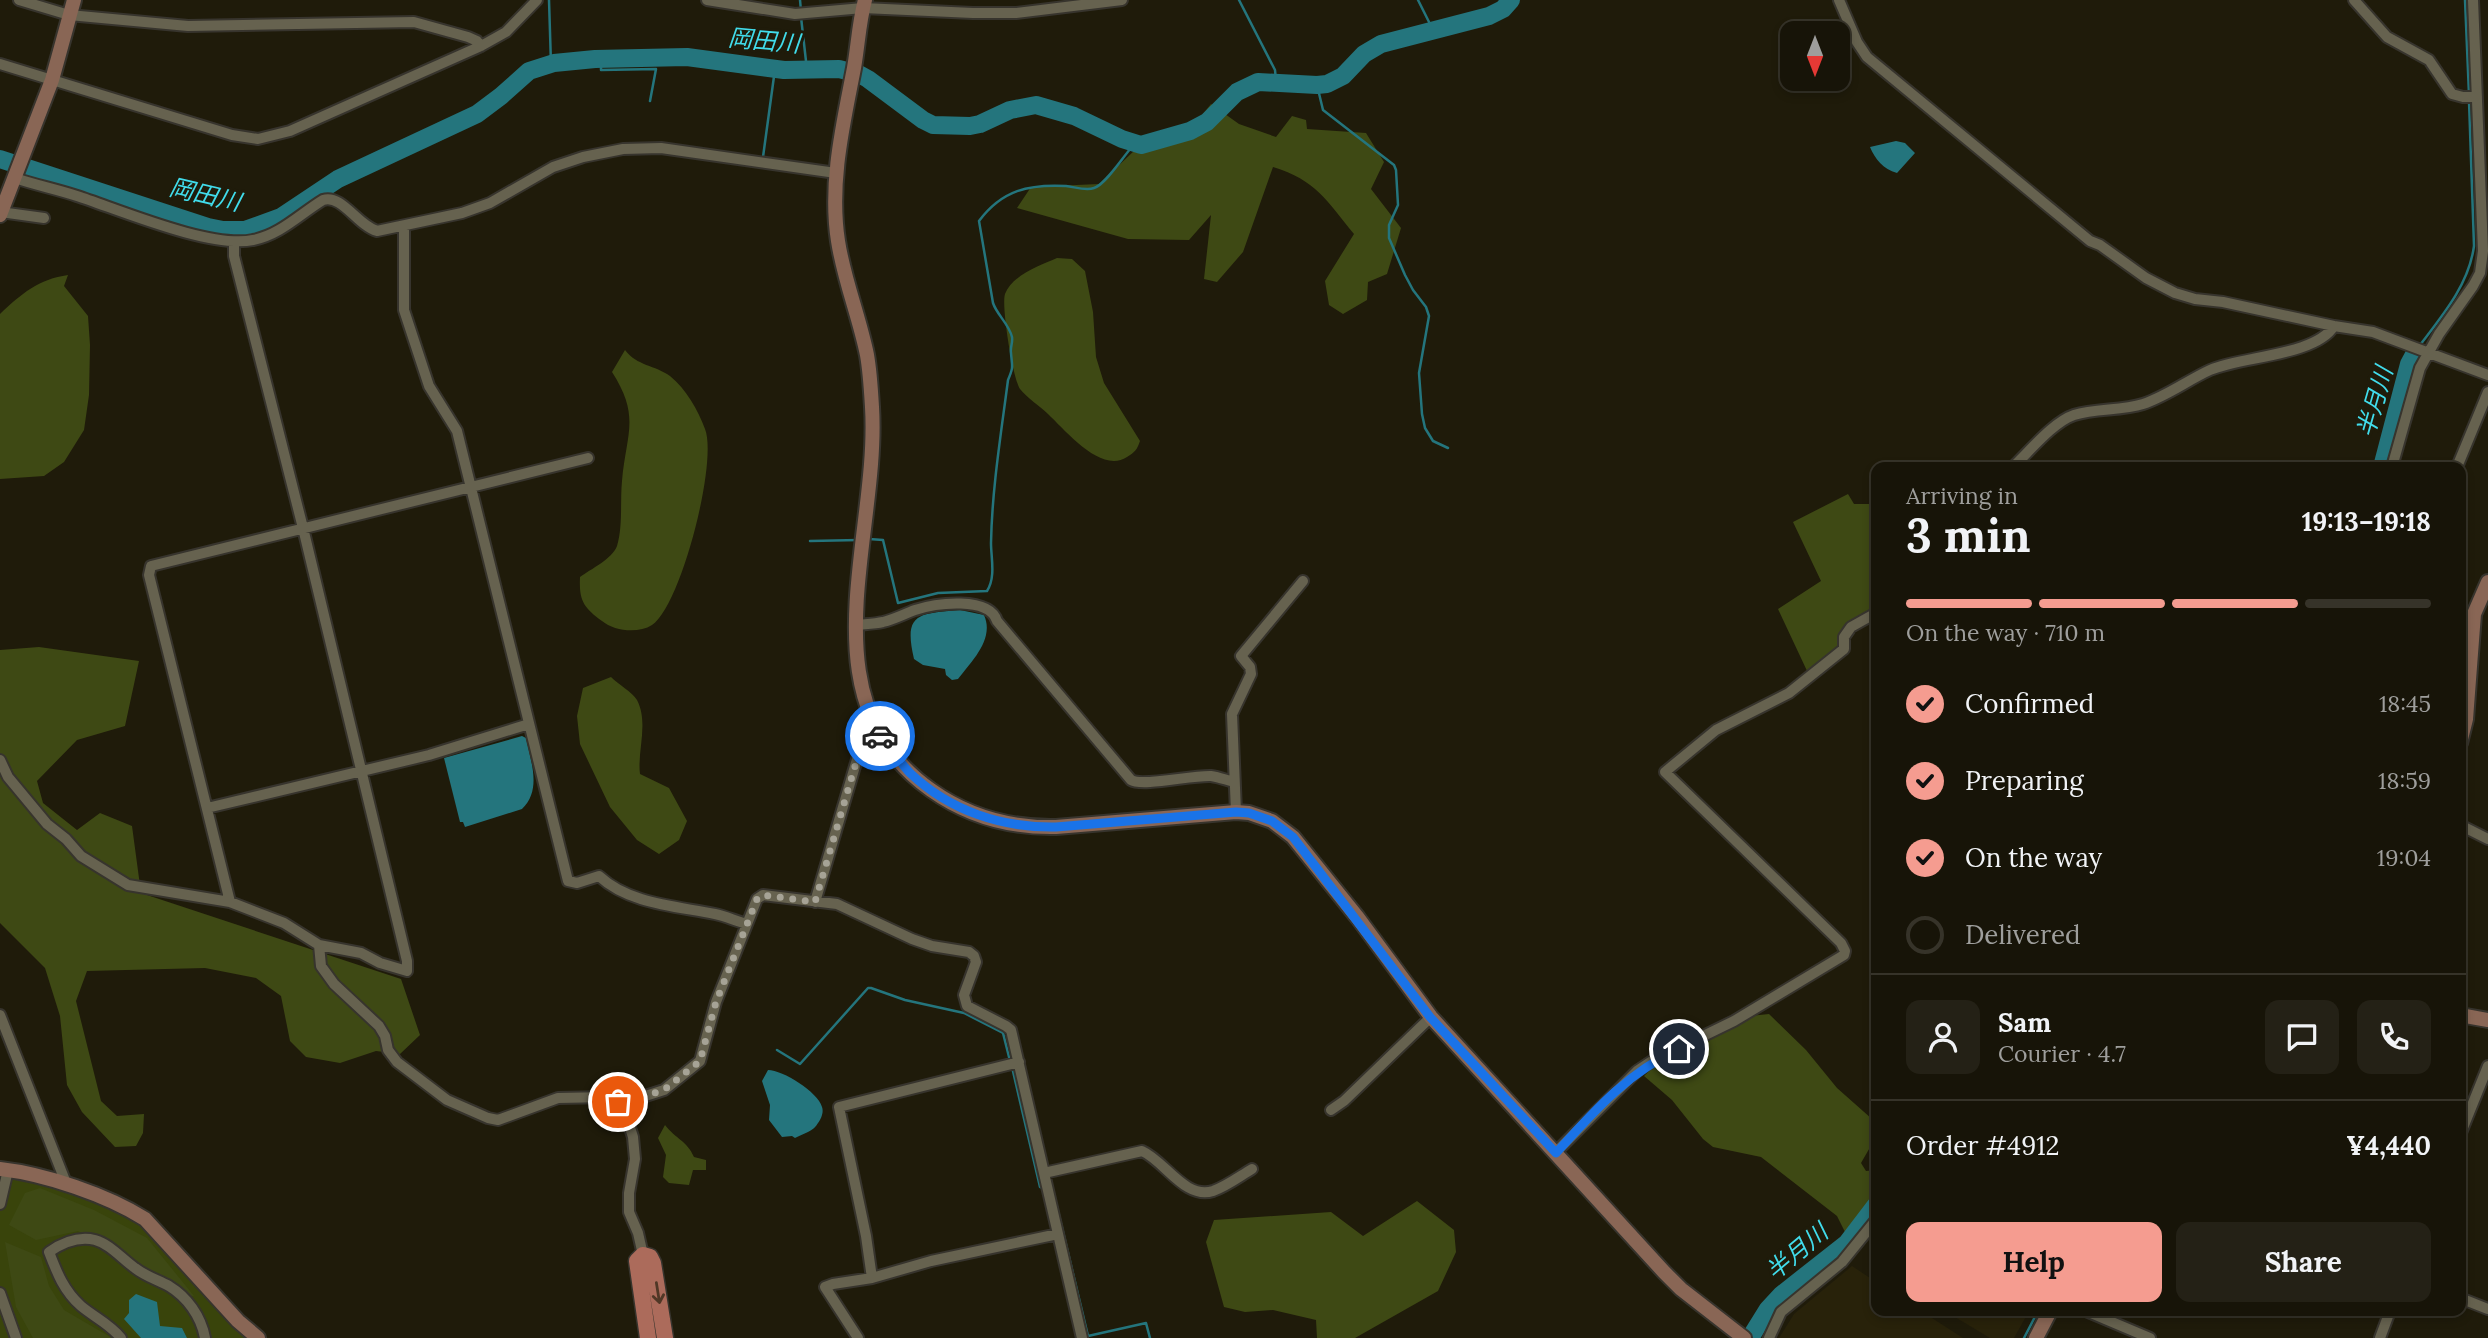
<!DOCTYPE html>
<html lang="en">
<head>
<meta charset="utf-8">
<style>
	:root { --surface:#171408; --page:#242116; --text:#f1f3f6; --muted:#9e9e9c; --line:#363329; --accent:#f59c90 }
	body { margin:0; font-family:Lora,"Noto Sans JP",serif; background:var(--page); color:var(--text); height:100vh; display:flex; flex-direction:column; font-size:26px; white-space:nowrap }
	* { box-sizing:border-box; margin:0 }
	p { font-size:23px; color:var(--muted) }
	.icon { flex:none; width:38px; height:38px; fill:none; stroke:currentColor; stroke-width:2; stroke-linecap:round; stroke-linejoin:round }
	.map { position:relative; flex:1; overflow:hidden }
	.panel { position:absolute; left:1871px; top:462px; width:595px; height:854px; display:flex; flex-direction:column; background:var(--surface); border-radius:14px; box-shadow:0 4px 10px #0003,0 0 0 2px var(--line) }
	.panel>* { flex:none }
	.needle { width:46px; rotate:180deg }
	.controls { position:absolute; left:1780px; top:21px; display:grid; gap:14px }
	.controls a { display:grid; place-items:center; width:70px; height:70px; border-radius:14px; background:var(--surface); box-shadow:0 4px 10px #0003,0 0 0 2px var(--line); font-size:35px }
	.pin { position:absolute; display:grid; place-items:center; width:60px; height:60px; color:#fff; margin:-30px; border:4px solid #fff; border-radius:50%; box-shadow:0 2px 7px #0007 }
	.courier { position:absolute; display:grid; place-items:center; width:70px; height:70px; margin:-35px; border:5px solid #1a73e8; border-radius:50%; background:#fff; color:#222; box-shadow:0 2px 9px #0007 }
	.headline em { font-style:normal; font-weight:700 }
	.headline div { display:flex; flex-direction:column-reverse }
	.headline { display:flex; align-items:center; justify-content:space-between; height:119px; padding:0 35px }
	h1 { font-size:46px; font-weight:700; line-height:52px }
	.bar { display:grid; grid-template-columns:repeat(4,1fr); gap:10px 7px; align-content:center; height:84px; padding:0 35px }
	.bar i { height:9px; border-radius:5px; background:var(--line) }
	.bar .current { background:var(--accent) }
	.bar p { grid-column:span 4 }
	.line { display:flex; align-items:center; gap:18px; padding:0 35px; border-top:2px solid var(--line) }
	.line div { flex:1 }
	.round { display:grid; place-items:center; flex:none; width:74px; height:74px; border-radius:14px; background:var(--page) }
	ol { padding:0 35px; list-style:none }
	li { display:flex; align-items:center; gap:21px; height:77px }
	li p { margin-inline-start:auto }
	li .icon { padding:7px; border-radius:50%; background:var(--accent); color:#111; stroke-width:4 }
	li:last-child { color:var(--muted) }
	li i { width:38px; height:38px; border:4px solid var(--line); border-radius:50% }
	.primary-button { display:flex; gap:14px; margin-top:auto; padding:14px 35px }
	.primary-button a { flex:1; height:80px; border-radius:14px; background:var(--accent); color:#111; font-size:28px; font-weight:700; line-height:80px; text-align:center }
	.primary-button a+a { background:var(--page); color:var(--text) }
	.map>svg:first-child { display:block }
	.built { fill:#28220a }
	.green { fill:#39440b }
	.forest { fill:#3e4914 }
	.water { fill:#24757d }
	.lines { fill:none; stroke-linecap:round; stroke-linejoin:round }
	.stream { stroke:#24757d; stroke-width:2.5 }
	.river { stroke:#24757d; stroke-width:18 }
	.street-casing { stroke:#37342d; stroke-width:14 }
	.secondary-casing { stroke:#37342d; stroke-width:18 }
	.primary-casing { stroke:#37342d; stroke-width:19 }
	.street { stroke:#66624f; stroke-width:10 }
	.secondary { stroke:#896655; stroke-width:14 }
	.primary { stroke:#ac6b5b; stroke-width:16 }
	.oneway { stroke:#503726 }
	.done { stroke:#a6a396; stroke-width:7; stroke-dasharray:0 12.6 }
	.route { stroke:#1a73e8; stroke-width:9 }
	.labels { text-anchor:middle; stroke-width:6; stroke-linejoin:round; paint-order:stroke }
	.water-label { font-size:24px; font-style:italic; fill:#41dceb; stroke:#1f1b0a }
</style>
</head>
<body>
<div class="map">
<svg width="2488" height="1338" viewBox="0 0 2488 1338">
	<rect width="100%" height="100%" fill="#1f1b0a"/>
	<!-- built -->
	<path class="built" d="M1852 1266 1876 1282V1311H1921L1963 1338H1779L1794 1314Z
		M1945 1311H2029L2014 1338H1990Z"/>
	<!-- green -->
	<path class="green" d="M0 1177 25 1179 88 1199 143 1225 248 1338H0Z"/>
	<!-- forest -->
	<path class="forest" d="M1211 104 1239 124 1276 137 1292 116 1306 120 1307 129 1366 133 1384 162 1371 189 1401 228 1387 274 1368 282 1367 300 1343 314 1329 305 1325 281 1354 234C1327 201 1316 180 1273 167L1243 252 1217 282 1204 279 1211 215 1189 240 1128 239 1017 208 1031 187 1099 184 1135 150 1182 140Z
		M1057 258 1072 259 1085 271 1093 312 1096 357 1104 383 1140 441C1137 450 1135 452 1127 457 1101 474 1066 431 1048 414 1040 406 1027 398 1020 389 1013 379 1001 306 1005 294 1012 275 1041 265 1057 258Z
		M68 275 64 286 88 316 90 345 89 395 84 430 64 462 44 476 0 479V314C21 294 39 279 68 275Z
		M625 350C637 366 655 365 670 376 686 389 698 410 705 429 718 461 681 606 652 625 638 634 614 631 602 621 583 607 579 600 580 577 591 569 612 559 617 546 623 526 620 501 622 481 626 434 641 417 612 372Z
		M1848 494 1854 504H1869L1875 518 1876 611 1843 629 1834 654 1808 673 1778 609 1821 581 1793 522Z
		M39 647 139 661 125 726 77 740 37 781 43 803 77 830 100 813 132 826 141 893 401 979 420 1035 400 1054 376 1051 340 1063 306 1057 290 1041 281 996 256 978 205 968 87 971 76 1001 101 1101 117 1116 144 1114 143 1133 136 1146 115 1147 82 1112 67 1085 60 1016 45 968 0 923V650Z
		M611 677C618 684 632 692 637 700 649 723 637 751 640 774L669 788 687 821 679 840 659 854 637 840 610 807 580 744 577 716 583 688Z
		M1769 1014 1806 1050 1837 1088 1872 1119 1876 1137 1861 1163 1866 1171 1876 1170V1200L1848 1238 1837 1216 1761 1157 1713 1147 1703 1139 1672 1100 1644 1076 1654 1066 1750 1016Z
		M665 1125C676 1139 687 1141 694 1157L706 1160V1170H693L689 1185 669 1183 663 1177 666 1155 658 1138Z
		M40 1188 94 1210 147 1238 194 1296 181 1295 126 1256 78 1231 36 1240 9 1225 25 1193Z
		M1417 1201 1454 1230 1456 1252 1438 1291 1355 1338H1317L1316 1320 1273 1310 1245 1312 1224 1307 1206 1242 1214 1220 1331 1212 1363 1236Z
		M5 1242 41 1257 49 1286 64 1310 112 1338H33L16 1307Z"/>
	<!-- water -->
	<path class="water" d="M1896 141 1905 143 1915 153 1897 173C1883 169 1875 159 1870 147Z
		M960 610 984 615C995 639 971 662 958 679L952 680 946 675 945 669 923 665 914 659C903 612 919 614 960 610Z
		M522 736 526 738C531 762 542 790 522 809L465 827 463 822H460L444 758Z
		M768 1070C783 1070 818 1092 822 1107 824 1112 821 1119 818 1123 814 1131 803 1134 795 1138L792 1136 782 1137 769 1120 770 1105 762 1081Z
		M136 1294 157 1302 160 1326 182 1328 187 1338H141L124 1319 129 1313V1300Z"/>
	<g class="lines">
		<!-- stream -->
		<path class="stream" d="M549 0 551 64
			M800 0 801 11
			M1239 0 1275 70 1276 81
			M1418 0 1433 30
			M2465 0 2469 95
			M801 17 807 70
			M601 59V70L656 69 650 101
			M1317 85 1323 110 1394 165 1396 170 1398 205 1389 225V238L1405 275 1413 290 1426 307 1429 316 1419 373 1422 414 1425 428 1433 441 1448 448
			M763 157 775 69
			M2420 345C2443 315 2469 284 2474 246L2469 101
			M869 539 883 540 898 603 938 593 987 591C996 577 991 558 991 543 992 489 1001 434 1008 380 1014 366 1012 367 1011 353 1010 347 1013 343 1012 337 1009 324 997 315 993 303L979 221C1002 190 1029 184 1066 186 1075 187 1086 191 1094 188 1105 185 1123 157 1131 148L1132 144
			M810 541 859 540
			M777 1050 800 1064 868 988H871L905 1000 964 1013 1003 1033 1010 1061
			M1012 1067 1040 1187 1044 1188
			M1050 1189 1053 1190 1088 1336 1146 1323 1150 1338
			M2024 1338 2038 1311"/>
		<!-- river -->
		<path class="river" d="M0 159 208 227 223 230H245L281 217 338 179 477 114 501 96 529 71 554 63 595 59 687 57 784 70 839 69 859 74 868 79 923 120 933 125 970 126 980 124 1010 110 1036 105 1074 116 1122 139 1141 145 1190 131 1207 122 1237 92 1258 82 1317 85 1327 84 1343 76 1364 54 1381 44 1489 16 1503 9 1511 0
			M2382 467 2409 364 2416 351
			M1750 1338 1768 1309 1781 1295 1847 1243 1876 1205"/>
		<defs>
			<path id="street" d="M19 0 69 15 188 26 414 22 468 37 477 41 481 46
				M707 0 795 14 863 8 973 13H1016L1122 0
				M1839 0 1857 42 1867 57 2090 241 2100 245 2146 278 2175 293 2195 299 2223 302 2334 326 2373 332 2488 375
				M2354 0 2387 37 2429 60 2452 94 2463 97H2477
				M0 64 232 135 258 139 290 131 481 46 506 32 537 0
				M15 178C35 185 56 189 77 196 120 210 211 249 253 240 280 235 300 214 323 200 342 194 357 225 377 231L462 213 490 203 553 167 583 157 623 149 661 148 836 173
				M0 212 44 218
				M404 226V310L429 386 457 431 568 881 577 883 599 876C629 904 676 906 715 914 725 916 736 921 747 924
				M2013 467C2029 452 2053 422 2074 415 2096 408 2121 411 2143 404 2167 396 2188 380 2210 370 2242 356 2315 356 2334 326
				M2392 467 2420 368 2439 334 2473 286 2480 273 2483 251 2473 0
				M2457 467 2488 392
				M856 625C865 624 874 624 883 622 895 619 904 614 915 610 936 603 989 596 997 621L1131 780C1142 787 1192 775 1211 776 1219 777 1226 780 1234 782
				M0 760 8 777 47 824 66 839 81 856 128 885 230 902 284 923 319 945 361 953 380 963 407 971V961L303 528 234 256V242
				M207 808 429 755 529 724
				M1236 812 1232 714 1251 674 1250 667 1241 656 1303 581
				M2460 825 2488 839
				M230 902 149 575 151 566 588 458
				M815 902 858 756 864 745 881 736
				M319 945 321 966 334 984 379 1026 385 1036 388 1050 397 1062 447 1100 488 1118 498 1120 558 1098 608 1097 618 1102 625 1112 627 1106 633 1100 664 1090 700 1061 716 1002 757 899 763 895 837 904 912 939 932 946 969 952 974 956 976 962 964 995 967 1006 1006 1026 1011 1030 1082 1338
				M0 1015 66 1183
				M1331 1110 1344 1101 1431 1017
				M625 1112 633 1137 635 1159 629 1193V1212L638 1233 643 1255
				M2460 1135 2488 1066
				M1556 1152 1637 1071 1652 1061 1734 1021 1844 955 1845 951 1841 943 1665 772 1716 730 1789 693 1844 649V637L1851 627 1876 613
				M1044 1173 1142 1151C1165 1161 1185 1200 1213 1191 1227 1186 1240 1176 1252 1169
				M0 1204 8 1170
				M872 1278 866 1236 839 1107 1019 1062
				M0 1293 16 1338
				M2460 1298 2488 1309
				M2086 1311 2150 1338
				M121 1338C110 1324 94 1317 81 1306 64 1291 57 1273 49 1252 62 1243 78 1236 95 1240 110 1244 122 1259 135 1268 145 1276 158 1280 169 1286 187 1297 201 1316 205 1338
				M858 1338 825 1287 833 1284 872 1278 931 1261 1058 1234
				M1769 1338 1781 1312 1842 1262 1876 1220
				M2380 1338 2390 1311"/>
			<path id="secondary" d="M865 0C859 22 858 45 854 68 843 125 829 183 838 241 844 280 859 316 867 355 870 372 871 390 872 407 880 536 802 699 931 790 969 817 1010 828 1056 827L1236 812 1249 813 1272 821 1293 837 1358 918 1431 1017 1664 1272 1681 1289 1744 1338
				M0 215 52 80 74 0
				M2460 743 2466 719 2474 614 2488 582
				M2460 1015 2488 1020
				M0 1169C45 1174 107 1195 145 1219L238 1321 258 1338
				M2036 1338 2050 1311"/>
			<path id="primary" d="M648 1338 637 1261 643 1255 650 1257 653 1263 665 1338"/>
		</defs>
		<!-- street casing -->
		<use href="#street" class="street-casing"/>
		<!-- secondary casing -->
		<use href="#secondary" class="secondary-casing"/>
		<!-- primary casing -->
		<use href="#primary" class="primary-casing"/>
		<!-- street -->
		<use href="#street" class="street"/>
		<!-- secondary -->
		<use href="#secondary" class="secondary"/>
		<!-- primary -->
		<use href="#primary" class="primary"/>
	</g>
	<!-- one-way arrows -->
	<defs><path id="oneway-shaft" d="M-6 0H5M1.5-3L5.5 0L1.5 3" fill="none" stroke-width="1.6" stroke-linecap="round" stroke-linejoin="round" transform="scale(1.75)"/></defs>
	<use class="oneway" href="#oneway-shaft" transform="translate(658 1293) rotate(81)"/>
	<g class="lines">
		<!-- done -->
		<path class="done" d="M618 1102 625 1112 627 1106 633 1100 664 1090 700 1061 716 1002 757 899 763 895 815 902 858 756 864 745 880 736"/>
		<!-- route -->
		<path class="route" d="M880 736C890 745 899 762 910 773 950 811 1002 828 1056 827L1236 812 1249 813 1272 821 1293 837 1430 1017 1556 1153C1594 1111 1627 1073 1679 1049"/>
	</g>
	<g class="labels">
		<!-- water labels -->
		<g class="water-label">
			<text transform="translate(764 41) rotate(5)" y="8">岡田川</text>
			<text transform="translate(205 195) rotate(13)" y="8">岡田川</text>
			<text transform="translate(2375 402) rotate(-74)" y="8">半月川</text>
			<text transform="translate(1797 1252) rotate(-40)" y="8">半月川</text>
		</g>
	</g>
</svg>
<div class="controls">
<a><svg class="needle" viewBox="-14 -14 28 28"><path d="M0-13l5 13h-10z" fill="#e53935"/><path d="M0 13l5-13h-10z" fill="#9e9e9c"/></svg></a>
</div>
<div class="pin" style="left:618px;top:1102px;background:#ea580c"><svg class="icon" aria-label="bag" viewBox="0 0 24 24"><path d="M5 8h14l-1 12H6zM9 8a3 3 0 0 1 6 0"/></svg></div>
<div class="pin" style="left:1679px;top:1049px;background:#1f2937"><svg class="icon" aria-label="home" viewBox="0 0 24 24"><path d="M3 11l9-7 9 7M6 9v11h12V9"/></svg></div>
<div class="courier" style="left:880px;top:736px"><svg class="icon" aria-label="car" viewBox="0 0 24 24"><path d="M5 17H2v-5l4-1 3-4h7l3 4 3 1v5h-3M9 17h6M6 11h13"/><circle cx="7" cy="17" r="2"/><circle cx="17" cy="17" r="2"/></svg></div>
<section class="panel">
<div class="headline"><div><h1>3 min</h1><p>Arriving in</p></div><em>19:13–19:18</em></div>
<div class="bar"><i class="current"></i><i class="current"></i><i class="current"></i><i></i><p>On the way · 710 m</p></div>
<ol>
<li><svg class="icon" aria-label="check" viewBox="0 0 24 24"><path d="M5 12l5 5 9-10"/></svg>Confirmed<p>18:45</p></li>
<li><svg class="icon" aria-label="check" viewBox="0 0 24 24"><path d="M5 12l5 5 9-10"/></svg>Preparing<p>18:59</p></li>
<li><svg class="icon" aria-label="check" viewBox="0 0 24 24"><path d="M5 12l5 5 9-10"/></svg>On the way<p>19:04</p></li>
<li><i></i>Delivered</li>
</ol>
<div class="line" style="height:126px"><a class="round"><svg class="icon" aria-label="person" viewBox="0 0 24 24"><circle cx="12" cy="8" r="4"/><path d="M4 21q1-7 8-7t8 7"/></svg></a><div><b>Sam</b><p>Courier · 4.7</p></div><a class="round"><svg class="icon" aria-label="chat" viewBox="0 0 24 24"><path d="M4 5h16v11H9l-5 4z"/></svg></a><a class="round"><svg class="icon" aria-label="phone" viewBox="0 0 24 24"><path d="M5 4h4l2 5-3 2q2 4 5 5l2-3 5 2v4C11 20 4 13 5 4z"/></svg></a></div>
<div class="line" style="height:91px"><div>Order #4912</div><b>¥4,440</b></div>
<div class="primary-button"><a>Help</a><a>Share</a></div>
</section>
</div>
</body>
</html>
